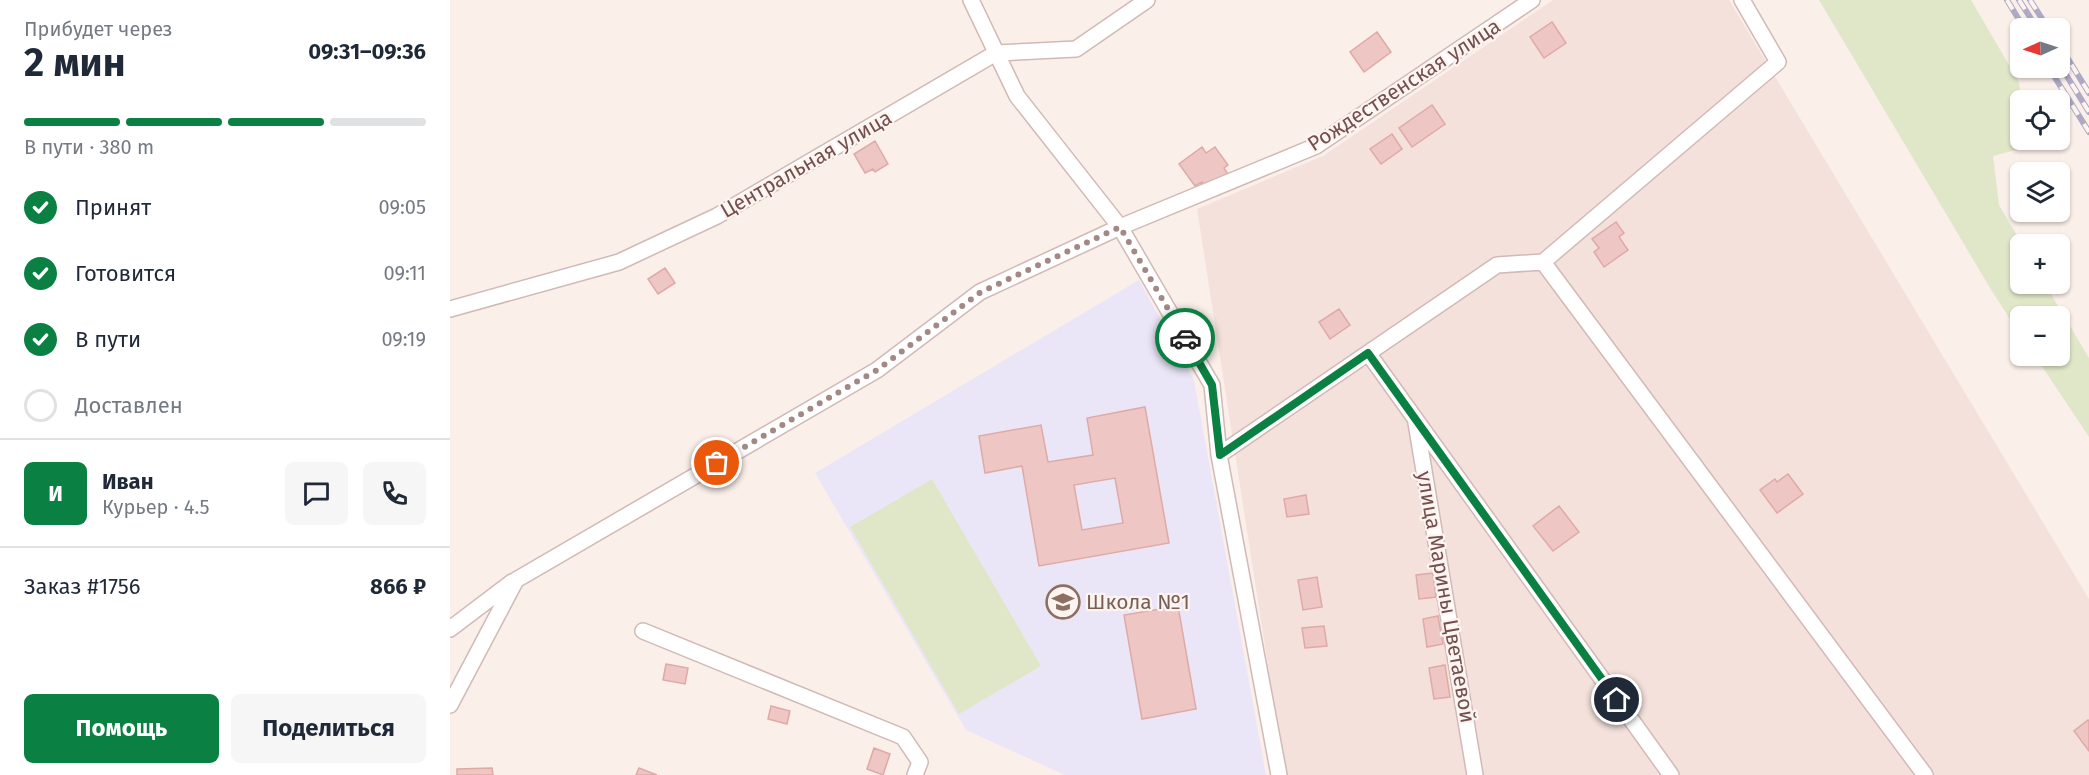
<!DOCTYPE html>
<html lang="ru">
<head>
<meta charset="utf-8">
<style>
	:root { --surface:#fff; --page:#f6f6f7; --text:#1f2937; --muted:#747a83; --line:#e0e1e3; --accent:#0b8043 }
	body { margin:0; font-family:"Fira Sans",sans-serif; background:var(--page); color:var(--text); height:100vh; display:flex; flex-direction:column; font-size:22px; white-space:nowrap }
	* { box-sizing:border-box; margin:0 }
	p { font-size:20px; color:var(--muted) }
	.icon { flex:none; width:33px; height:33px; fill:none; stroke:currentColor; stroke-width:2; stroke-linecap:round; stroke-linejoin:round }
	.map { position:relative; flex:1; overflow:hidden }
	.sheet { display:flex; flex-direction:column; background:var(--surface); width:450px }
	.sheet>* { flex:none }
	.needle { width:39px; rotate:267deg }
	.fabs { position:absolute; left:1560px; top:18px; display:grid; gap:12px }
	.fabs a { display:grid; place-items:center; width:60px; height:60px; border-radius:9px; background:var(--surface); box-shadow:0 2px 4px #0004; font-size:30px }
	.pin { position:absolute; display:grid; place-items:center; width:51px; height:51px; color:#fff; margin:-26px; border:3px solid #fff; border-radius:50%; box-shadow:0 2px 6px #0007 }
	.courier { position:absolute; display:grid; place-items:center; width:60px; height:60px; margin:-30px; border:4px solid #0b8043; border-radius:50%; background:#fff; color:#222; box-shadow:0 2px 8px #0007 }
	.headline em { font-style:normal; font-weight:700 }
	.headline div { display:flex; flex-direction:column-reverse }
	.headline { display:flex; align-items:center; justify-content:space-between; height:102px; padding:0 24px }
	h1 { font-size:39px; font-weight:700; line-height:45px }
	.bar { display:grid; grid-template-columns:repeat(4,1fr); gap:9px 6px; align-content:center; height:72px; padding:0 24px }
	.bar i { height:8px; border-radius:4px; background:var(--line) }
	.bar .selected { background:var(--accent) }
	.bar p { grid-column:span 4 }
	.line { display:flex; align-items:center; gap:15px; padding:0 24px; border-top:2px solid var(--line) }
	.line div { flex:1 }
	.round { display:grid; place-items:center; flex:none; width:63px; height:63px; border-radius:9px; background:var(--page) }
	ol { padding:0 24px; list-style:none }
	li { display:flex; align-items:center; gap:18px; height:66px }
	li p { margin-inline-start:auto }
	li .icon { padding:6px; border-radius:50%; background:var(--accent); color:#fff; stroke-width:4 }
	li:last-child { color:var(--muted) }
	li i { width:33px; height:33px; border:3px solid var(--line); border-radius:50% }
	.action { display:flex; gap:12px; margin-top:auto; padding:12px 24px }
	.action a { flex:1; height:69px; border-radius:9px; background:var(--accent); color:#fff; font-size:24px; font-weight:700; line-height:69px; text-align:center }
	.action a+a { background:var(--page); color:var(--text) }
	main { display:flex; flex:1; min-height:0 }
	.map>svg:first-child { display:block }
	.residential { fill:#f4e1dc }
	.education { fill:#ebe6f7 }
	.green { fill:#e0e7c9 }
	.building { fill:#eec7c4; stroke:#dfa9a6; stroke-width:1.5; fill-rule:evenodd }
	.lines { fill:none; stroke-linecap:round; stroke-linejoin:round }
	.minor-casing { stroke:#d1b9b6; stroke-width:18 }
	.minor { stroke:#fff; stroke-width:15 }
	.rail-casing { stroke:#aea9c4; stroke-width:6 }
	.rail { stroke:#fdf4f0; stroke-width:4; stroke-dasharray:11; stroke-linecap:butt }
	.done { stroke:#a38885; stroke-width:6; stroke-dasharray:0 10.8 }
	.route { stroke:#0b8043; stroke-width:8 }
	.labels { text-anchor:middle; stroke-width:4.5; stroke-linejoin:round; paint-order:stroke }
	.street-label { font-size:21px; fill:#73504f; stroke:#fdf4f0 }
	.education-label { font-size:21px; fill:#785e54; stroke:#fdf4f0; text-anchor:start }
</style>
</head>
<body>
<main>
<section class="sheet">
<div class="headline"><div><h1>2 мин</h1><p>Прибудет через</p></div><em>09:31–09:36</em></div>
<div class="bar"><i class="selected"></i><i class="selected"></i><i class="selected"></i><i></i><p>В пути · 380 m</p></div>
<ol>
<li><svg class="icon" aria-label="check" viewBox="0 0 24 24"><path d="M5 12l5 5 9-10"/></svg>Принят<p>09:05</p></li>
<li><svg class="icon" aria-label="check" viewBox="0 0 24 24"><path d="M5 12l5 5 9-10"/></svg>Готовится<p>09:11</p></li>
<li><svg class="icon" aria-label="check" viewBox="0 0 24 24"><path d="M5 12l5 5 9-10"/></svg>В пути<p>09:19</p></li>
<li><i></i>Доставлен</li>
</ol>
<div class="line" style="height:108px"><b class="round" style="background:var(--accent);color:#fff">И</b><div><b>Иван</b><p>Курьер · 4.5</p></div><a class="round"><svg class="icon" aria-label="chat" viewBox="0 0 24 24"><path d="M4 5h16v11H9l-5 4z"/></svg></a><a class="round"><svg class="icon" aria-label="phone" viewBox="0 0 24 24"><path d="M5 4h4l2 5-3 2q2 4 5 5l2-3 5 2v4C11 20 4 13 5 4z"/></svg></a></div>
<div class="line" style="height:78px"><div>Заказ #1756</div><b>866 ₽</b></div>
<div class="action"><a>Помощь</a><a>Поделиться</a></div>
</section>
<div class="map">
<svg width="1639" height="775" viewBox="0 0 1639 775">
	<rect width="100%" height="100%" fill="#fbefea"/>
	<!-- residential -->
	<path class="residential" d="M1103 0H1279L1639 599V775H835L747 209 873 156Z"/>
	<!-- education -->
	<path class="education" d="M689 280 744 380 816 775H615L516 730 365 473Z"/>
	<!-- green -->
	<path class="green" d="M1369 0H1521L1569 82 1571 100 1570 140H1576L1577 147 1543 156 1549 205 1572 244H1570V284H1595L1639 358V437L1585 356H1610V316H1570V334L1543 293Z
		M482 479 591 666 509 714 400 527Z"/>
	<!-- building -->
	<path class="building" d="M1102 22 1116 43 1094 58 1080 37Z
		M927 32 941 52 914 72 900 52Z
		M982 105 995 124 962 147 949 128Z
		M942 134 952 149 931 164 920 149Z
		M425 141 438 164 425 172 423 169 415 173 404 154Z
		M752 147 756 153 765 147 778 165 774 168 779 176 764 186 760 181 754 185 752 182 745 186 729 164Z
		M1166 222 1174 233 1169 237 1178 250 1154 267 1144 252 1149 248 1142 239Z
		M215 268 225 283 208 294 198 279Z
		M889 309 900 325 880 339 869 322Z
		M695 407 719 543 589 566 572 466 535 473 529 436 591 425 598 462 643 455 637 418ZM665 478 673 523 632 530 624 485Z
		M1338 474 1353 494 1327 513 1310 490 1325 479 1327 482Z
		M856 495 859 514 837 517 834 499Z
		M1109 506 1129 532 1103 551 1083 526Z
		M983 573 986 597 969 599 966 575Z
		M867 577 872 607 853 610 848 580Z
		M728 606 746 709 692 719 674 615Z
		M988 616 993 644 977 647 973 619Z
		M874 626 877 646 855 648 852 628Z
		M216 664 238 668 235 684 213 680Z
		M995 665 1000 697 984 699 979 668Z
		M321 706 340 711 337 724 318 719Z
		M1638 720 1639 721V751L1624 731Z
		M424 748 440 754 433 775 417 769Z
		M42 768 43 775H7V769Z
		M189 768 207 775H186Z"/>
	<g class="lines">
		<defs>
			<path id="minor" d="M521 0 567 96 670 227 762 385 769 455
				M1093 262 1328 62 1292 0
				M0 309 169 262 267 216 546 53 626 49 697 0
				M918 353 1221 775
				M966 423 1025 775
				M0 629 62 582
				M193 631 453 737 470 762 465 775
				M0 705 66 580 427 370 530 292 670 227 866 146 1082 0
				M829 775 769 455 1047 265 1093 262 1475 775"/>
		</defs>
		<!-- minor casing -->
		<use href="#minor" class="minor-casing"/>
		<!-- minor -->
		<use href="#minor" class="minor"/>
		<defs>
			<path id="rail" d="M1557 0 1574 28
				M1569 0 1587 28
				M1580 0 1598 28
				M1610 46 1639 93
				M1610 65 1639 112
				M1599 68 1639 132"/>
		</defs>
		<!-- rail casing -->
		<use href="#rail" class="rail-casing"/>
		<!-- rail -->
		<use href="#rail" class="rail"/>
	</g>
	<g class="lines">
		<!-- done -->
		<path class="done" d="M267 463 427 370 531 292 670 227 735 338"/>
		<!-- route -->
		<path class="route" d="M735 338 762 385 770 455 918 353 1167 700"/>
	</g>
	<!-- icons -->
	<defs>
		<symbol id="school-ring" viewBox="-11 -11 22 22"><circle r="9.5" fill="#fdf4f0" stroke="#8d6e63" stroke-width="1.5"/><path d="M0-5L7-2L0 1L-7-2ZM-4 1L0 2.5L4 1V4Q0 6-4 4Z" fill="#8d6e63"/></symbol>
	</defs>
	<g fill-rule="evenodd">
		<use href="#school-ring" x="594" y="583" width="38" height="38"/>
	</g>
	<g class="labels">
		<!-- street labels -->
		<g class="street-label">
			<text transform="translate(954 85) rotate(-33)" y="7">Рождественская улица</text>
			<text transform="translate(356 164) rotate(-30)" y="7">Центральная улица</text>
			<text transform="translate(996 597) rotate(80)" y="7">улица Марины Цветаевой</text>
		</g>
		<!-- education labels -->
		<g class="education-label">
			<text x="636" y="609">Школа №1</text>
		</g>
	</g>
</svg>
<div class="fabs">
<a><svg class="needle" viewBox="-14 -14 28 28"><path d="M0-13l5 13h-10z" fill="#e53935"/><path d="M0 13l5-13h-10z" fill="#747a83"/></svg></a>
<a><svg class="icon" aria-label="locate" viewBox="0 0 24 24"><circle cx="12" cy="12" r="6"/><path d="M12 2v4M12 18v4M2 12h4M18 12h4"/></svg></a>
<a><svg class="icon" aria-label="layers" viewBox="0 0 24 24"><path d="M12 4l9 5-9 5-9-5zM3 14l9 5 9-5"/></svg></a>
<a>+</a>
<a>−</a>
</div>
<div class="pin" style="left:267px;top:463px;background:#ea580c"><svg class="icon" aria-label="bag" viewBox="0 0 24 24"><path d="M5 8h14l-1 12H6zM9 8a3 3 0 0 1 6 0"/></svg></div>
<div class="pin" style="left:1167px;top:700px;background:#1f2937"><svg class="icon" aria-label="home" viewBox="0 0 24 24"><path d="M3 11l9-7 9 7M6 9v11h12V9"/></svg></div>
<div class="courier" style="left:735px;top:338px"><svg class="icon" aria-label="car" viewBox="0 0 24 24"><path d="M5 17H2v-5l4-1 3-4h7l3 4 3 1v5h-3M9 17h6M6 11h13"/><circle cx="7" cy="17" r="2"/><circle cx="17" cy="17" r="2"/></svg></div>
</div>
</main>
</body>
</html>
